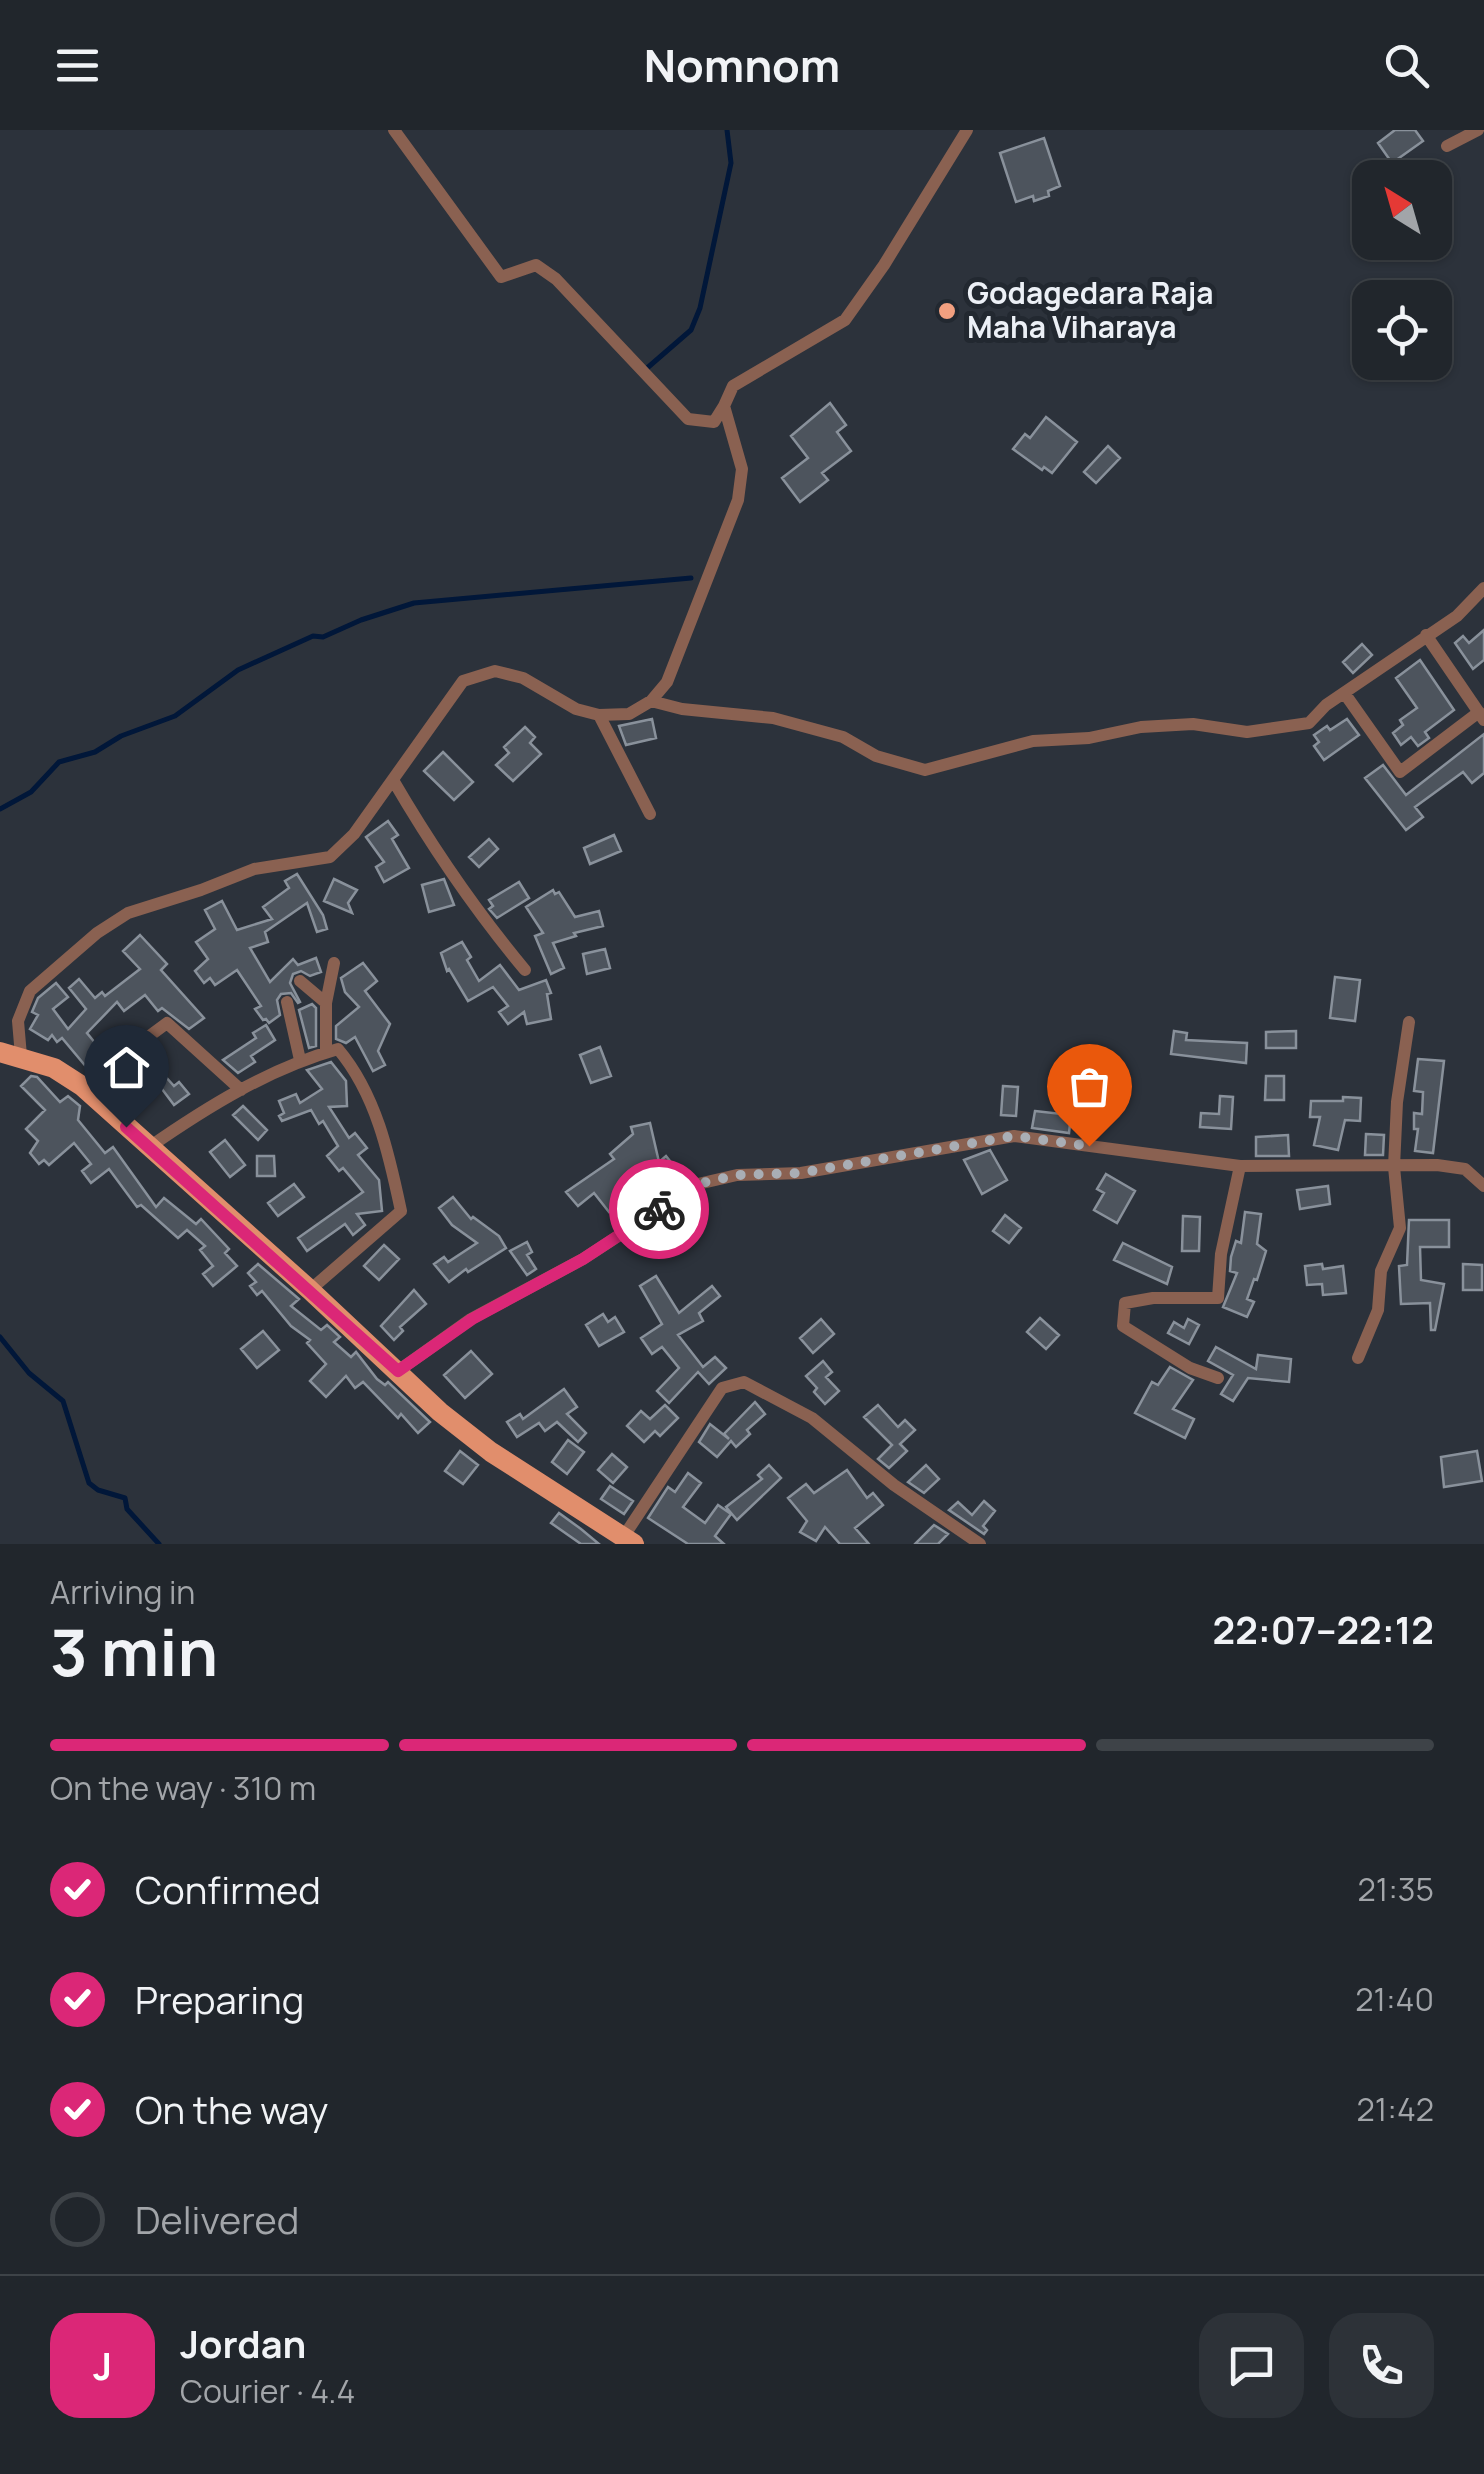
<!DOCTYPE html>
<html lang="en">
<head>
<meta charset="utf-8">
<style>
	:root { --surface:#21262c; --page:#2d3238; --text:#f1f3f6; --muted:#a2a5a9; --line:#3e4348; --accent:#db2777 }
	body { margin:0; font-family:Manrope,sans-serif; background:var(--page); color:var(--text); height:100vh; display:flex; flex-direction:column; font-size:38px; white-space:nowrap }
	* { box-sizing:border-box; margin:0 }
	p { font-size:32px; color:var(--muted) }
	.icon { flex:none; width:55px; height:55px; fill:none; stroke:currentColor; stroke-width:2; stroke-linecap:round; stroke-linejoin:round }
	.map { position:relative; height:1414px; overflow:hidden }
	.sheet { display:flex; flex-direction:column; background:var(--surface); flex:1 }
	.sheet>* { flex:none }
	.needle { width:65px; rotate:323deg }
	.tools { position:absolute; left:1352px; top:30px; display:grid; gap:20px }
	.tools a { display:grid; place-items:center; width:100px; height:100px; border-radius:20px; background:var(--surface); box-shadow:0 2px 8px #0004,0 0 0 2px var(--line); font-size:50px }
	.pin { position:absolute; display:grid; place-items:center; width:85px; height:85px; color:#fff; margin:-102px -42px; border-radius:50% 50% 50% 0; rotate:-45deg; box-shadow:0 0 10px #0007 }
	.pin .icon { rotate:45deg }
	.courier { position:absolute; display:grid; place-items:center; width:100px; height:100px; margin:-50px; border:8px solid #db2777; border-radius:50%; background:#fff; color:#222; box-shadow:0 2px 12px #0007 }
	.summary em { font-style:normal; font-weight:700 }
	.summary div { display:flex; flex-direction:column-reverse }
	.summary { display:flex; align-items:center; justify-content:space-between; height:170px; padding:0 50px }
	h1 { font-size:65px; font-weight:700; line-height:75px }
	.bar { display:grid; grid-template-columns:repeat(4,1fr); gap:15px 10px; align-content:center; height:120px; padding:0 50px }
	.bar i { height:12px; border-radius:8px; background:var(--line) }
	.bar .selected { background:var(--accent) }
	.bar p { grid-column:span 4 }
	.line { display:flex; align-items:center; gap:25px; padding:0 50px; border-top:2px solid var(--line) }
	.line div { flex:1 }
	.round { display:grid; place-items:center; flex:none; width:105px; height:105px; border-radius:30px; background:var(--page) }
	ol { padding:0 50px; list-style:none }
	li { display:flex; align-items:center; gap:30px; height:110px }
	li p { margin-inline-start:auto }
	li .icon { padding:10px; border-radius:50%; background:var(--accent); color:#fff; stroke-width:4 }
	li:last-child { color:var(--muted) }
	li i { width:55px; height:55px; border:5px solid var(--line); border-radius:50% }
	header { display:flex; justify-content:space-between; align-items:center; height:130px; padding:0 50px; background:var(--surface); font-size:45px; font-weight:700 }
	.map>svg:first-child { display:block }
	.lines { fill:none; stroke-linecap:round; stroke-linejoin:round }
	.stream { stroke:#011739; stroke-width:5 }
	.building { fill:#4d545d; stroke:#89919b; stroke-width:2.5 }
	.minor { stroke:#8a6151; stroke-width:12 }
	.primary { stroke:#e18e6c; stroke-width:20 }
	.done { stroke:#a9aeb5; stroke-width:10; stroke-dasharray:0 18 }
	.route { stroke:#db2777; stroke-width:12 }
	.poi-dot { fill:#f2a080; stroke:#222830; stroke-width:4 }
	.labels { text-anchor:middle; stroke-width:10; stroke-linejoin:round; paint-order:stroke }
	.poi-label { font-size:30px; font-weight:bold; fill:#ecf0f6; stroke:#222830; text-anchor:start }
</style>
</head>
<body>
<header><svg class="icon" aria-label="menu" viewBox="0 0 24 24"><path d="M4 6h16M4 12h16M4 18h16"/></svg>Nomnom<svg class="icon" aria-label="search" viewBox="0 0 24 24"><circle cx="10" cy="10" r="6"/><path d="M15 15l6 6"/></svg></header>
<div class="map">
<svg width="1484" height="1414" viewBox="0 0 1484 1414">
	<rect width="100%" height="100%" fill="#2c323b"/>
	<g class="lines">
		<!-- stream -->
		<path class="stream" d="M646 239 691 200 700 178 731 33 727 0
			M0 679 31 662 59 632 95 622 121 606 175 586 238 540 313 506 323 507 361 490 414 473 691 448
			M0 1207 29 1243 63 1271 89 1353 98 1360 125 1368 127 1379 159 1414"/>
	</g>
	<!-- building -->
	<path class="building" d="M1395 0H1415L1423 11 1392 33 1378 13Z
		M1044 8 1060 56 1048 61 1049 66 1034 71 1033 66 1016 72 1000 23Z
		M830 273 846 295 837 302 851 321 822 343 828 350 800 372 782 348 808 328 791 306Z
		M1046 287 1077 312 1052 343 1044 337 1042 340 1013 319 1025 304 1030 308Z
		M1108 316 1120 328 1096 353 1084 342Z
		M1484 500V530L1473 539 1455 513 1463 506 1469 513Z
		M1362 514 1372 525 1353 543 1343 532Z
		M1420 530 1454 580 1425 602 1429 608 1418 616 1411 607 1401 615 1393 603 1403 595 1400 590 1417 578 1396 548Z
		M652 589 656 608 626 615 619 596Z
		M1347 589 1359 605 1324 630 1314 616 1319 612 1314 605 1327 596 1330 600Z
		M525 597 535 607 530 613 541 624 513 651 496 635 509 623 504 617Z
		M1484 604V643L1472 653 1463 642 1415 677 1423 687 1406 700 1365 648 1383 635 1406 665Z
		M443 622 473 652 454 670 424 641Z
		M388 691 398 705 392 709 409 738 384 752 376 737 384 732 366 707Z
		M614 705 621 721 590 734 584 718Z
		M489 709 498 719 479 737 469 727Z
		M297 744 323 785 327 799 317 802 307 773 265 802 268 812 250 818 270 852 293 829 298 835 316 828 321 842 310 846 301 841 293 844 290 853 300 872 298 873 291 863 281 864 277 870 280 885 269 893 266 889 263 890 255 879 261 876 237 840 215 855 210 848 204 853 195 841 208 829 196 812 215 799 205 780 222 771 237 800 272 789 263 777 289 758 285 751Z
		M334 749 357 760 348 773 352 783 324 771Z
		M444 749 454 775 429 782 422 755Z
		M519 752 529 768 497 788 489 779 493 776 489 770Z
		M553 760 555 764 559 762 575 787 599 781 603 796 574 803 576 806 553 813 564 838 551 844 535 806 543 803 526 777Z
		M140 805 167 834 161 840 204 888 189 899 162 878 158 881 145 865 124 881 117 872 87 903 105 925 88 939 62 908 57 912 52 905 48 910 30 899 38 885 32 882 38 868 56 853 68 867 53 879 68 899 86 879 69 858 79 849 95 868 102 862 105 866 140 839 123 821Z
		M462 812 471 827 467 830 479 851 500 835 519 860 546 850 551 863 547 864 551 889 527 894 524 882 508 894 499 882 508 876 493 857 468 871 449 839 447 841 441 823Z
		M605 819 610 838 587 844 583 824Z
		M363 833 377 851 365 861 390 894 378 921 385 935 373 941 355 907 346 913 336 909V896L359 877 345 862 341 848Z
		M1335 847 1360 850 1355 891 1330 888Z
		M312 874 316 878V916L309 918 299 880Z
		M266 895 275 910 251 926 255 932 238 943 223 930 256 908 253 903Z
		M1174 901 1187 903 1186 910 1247 913 1246 933 1171 924Z
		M1296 901V918H1266V902Z
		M600 917 611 946 591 953 580 925Z
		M1418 929 1444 931 1433 1023 1415 1021 1418 999H1414V983L1422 984 1423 962 1414 961Z
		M135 930 146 943 155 935 174 956 179 952 189 964 174 975 156 951 142 964 122 941Z
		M331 932 346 951 347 976 329 977 349 1008 355 1003 367 1018 358 1025 379 1050 382 1081 357 1084 365 1095 353 1105 345 1094 307 1121 298 1108 363 1062 343 1038 339 1041 327 1026 338 1016 323 991 319 994 311 980 282 991 279 986 284 983 279 971 296 964 300 973 322 959 307 940Z
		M31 946 37 947 60 972 68 966 80 976 78 990 105 1023 113 1017 156 1077 164 1068 196 1094 201 1089 229 1119 225 1123 237 1136 213 1156 203 1144 213 1136 200 1120 205 1116 187 1100 178 1108 141 1075 137 1077 109 1039 91 1053 82 1041 91 1034 74 1013 49 1035 44 1030 39 1034 30 1023 38 1011 26 999 45 980 21 956Z
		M1266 946H1284V970H1265Z
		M1003 956 1018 957 1016 986 1001 985Z
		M1115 959V981H1100V960Z
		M1220 966 1233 967 1231 999 1200 997 1201 983 1219 984Z
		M1343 967 1361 968 1360 991 1345 990 1338 1020 1314 1015 1320 987H1310L1311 971H1343Z
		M243 976 267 1000 258 1010 233 985Z
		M1035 981 1071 985 1069 1003 1032 998Z
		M650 993 659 1032 666 1026 674 1036 664 1044 662 1041 609 1082 594 1063 578 1076 566 1062 614 1029 610 1024 633 1004 631 997Z
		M1366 1004 1384 1005 1383 1025H1365Z
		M1288 1005 1289 1026H1256V1007Z
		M225 1010 245 1035 230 1047 210 1022Z
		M990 1020 1007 1050 982 1064 964 1030Z
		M257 1026H274L275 1046H257Z
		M1106 1044 1135 1061 1117 1093 1094 1080 1104 1063 1097 1059Z
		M294 1054 304 1067 278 1086 268 1073Z
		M1328 1056 1330 1074 1300 1079 1297 1060Z
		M453 1067 471 1089 473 1087 499 1106 506 1118 468 1142 466 1139 449 1152 434 1134 444 1127 448 1132 477 1113 452 1095 439 1078Z
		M1245 1082 1261 1084 1257 1114 1266 1121 1257 1150 1254 1149 1247 1169 1254 1172 1247 1187 1223 1177 1237 1143 1230 1141 1231 1127 1236 1111 1241 1113Z
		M1005 1085 1021 1098 1009 1113 993 1101Z
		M1183 1086 1200 1087 1199 1121H1182Z
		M1409 1090H1449V1117H1420L1421 1150 1444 1154 1435 1200H1431L1430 1173 1401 1174 1399 1136 1407 1135Z
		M527 1112 532 1122 527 1125 536 1139 527 1145 510 1121Z
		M1123 1113 1172 1137 1167 1154 1114 1130Z
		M384 1115 399 1129 379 1150 364 1136Z
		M258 1134 299 1169 291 1176 321 1200 327 1195 340 1207 334 1212 351 1227 356 1222 377 1249 385 1255 388 1252 430 1292 418 1303 401 1284 398 1288 363 1252 355 1258 346 1246 326 1267 310 1251 326 1234 307 1213 310 1210 291 1196 262 1161 257 1165 250 1156 256 1152 248 1143Z
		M1322 1134 1323 1139 1343 1136 1346 1163 1323 1165 1322 1154 1307 1155 1305 1136Z
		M1463 1134 1482 1135V1160H1463Z
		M656 1146 679 1183 712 1156 720 1166 699 1183 703 1191 678 1205 703 1237 715 1227 726 1238 709 1254 698 1242 669 1273 657 1261 679 1238 662 1217 652 1224 641 1208 662 1194 640 1156Z
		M414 1160 426 1174 400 1197 403 1201 394 1210 381 1196Z
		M603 1184 608 1192 615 1187 624 1202 599 1216 586 1195Z
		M1040 1188 1059 1205 1046 1219 1027 1202Z
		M821 1189 834 1204 813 1223 800 1208Z
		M1188 1189 1199 1195 1189 1214 1168 1203 1174 1192 1184 1198Z
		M263 1201 279 1220 257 1238 241 1219Z
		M1216 1217 1256 1239 1258 1225 1291 1229 1289 1252 1248 1248 1233 1271 1221 1264 1233 1245 1208 1231Z
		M471 1221 492 1244 465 1268 444 1245Z
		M823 1231 832 1242 826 1247 839 1261 825 1274 814 1262 817 1258 806 1246Z
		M1170 1237 1193 1250 1173 1279 1194 1289 1185 1308 1135 1283 1152 1252 1158 1255Z
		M564 1259 577 1277 567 1284 586 1303 578 1312 557 1292 545 1301 539 1293 517 1307 507 1292 520 1284 523 1289Z
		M755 1272 765 1284 747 1300 750 1304 736 1317 731 1311 717 1327 699 1312 710 1294 729 1309 724 1304Z
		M665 1275 678 1288 660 1306 655 1301 644 1312 627 1296 641 1281 650 1289Z
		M878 1275 898 1297 905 1290 915 1300 900 1314 907 1321 889 1338 878 1329 892 1315 864 1287Z
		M568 1310 584 1322 567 1344 552 1332Z
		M460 1321 478 1335 463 1354 445 1341Z
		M1477 1321 1482 1351 1444 1357 1441 1327Z
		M612 1324 627 1337 613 1353 598 1340Z
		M769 1335 781 1348 737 1390 726 1377 762 1349 758 1345Z
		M926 1335 939 1349 924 1363 908 1352Z
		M847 1340 867 1368 873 1363 883 1375 855 1398 869 1414H840L825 1397 816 1411 800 1402 807 1391 788 1368 806 1354 814 1363Z
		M688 1343 701 1353 683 1377 705 1393 718 1375 731 1384 715 1406 724 1414H688L648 1388 668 1357 675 1362Z
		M610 1356 633 1371 624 1384 601 1369Z
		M984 1371 995 1381 983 1396 987 1400 984 1404 949 1380 958 1372 972 1385Z
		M559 1383 581 1399 599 1414H581L551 1393Z
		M934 1395 948 1404 938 1414H915Z"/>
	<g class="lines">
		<!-- minor -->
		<path class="minor" d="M394 0 501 147 536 135 556 149 688 289 714 292 724 276
			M1447 16 1478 0
			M1426 505 1484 590
			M1345 564 1400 642 1479 582
			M651 571 682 579 773 588 843 607 876 626 925 640 1033 611 1089 608 1141 597 1193 594 1247 602 1309 593 1326 575 1457 486 1484 458
			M599 585 650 684
			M393 650C432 717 475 780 525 840
			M300 851 326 873
			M287 872 300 930
			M326 922V873L334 833
			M21 926 18 891 30 861 97 803 128 783 201 760 254 739 330 727 354 704 463 551 495 541 523 548 576 579 599 585 629 584 651 571 667 552 738 370 742 339 724 276 733 256 845 190 884 135 967 0
			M82 956 167 893 241 960
			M148 1018C207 977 268 939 338 919 376 964 389 1024 401 1081L310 1160
			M1358 1228 1378 1180 1381 1141 1400 1098 1394 1037 1397 972 1409 892
			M398 1241 471 1189 583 1129 698 1054 737 1045 801 1043 1014 1006 1240 1036 1437 1035 1465 1039 1484 1056
			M1218 1248 1190 1238 1123 1196 1125 1173 1153 1168H1218L1221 1124 1240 1036
			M624 1406 722 1258 744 1252 812 1288 894 1355 980 1414"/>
		<!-- primary -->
		<path class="primary" d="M0 922 54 938 82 956 310 1160 440 1282 491 1322 634 1414"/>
	</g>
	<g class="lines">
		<!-- done -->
		<path class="done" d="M659 1079 698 1054 737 1045 800 1043 1014 1006 1089 1016"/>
		<!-- route -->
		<path class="route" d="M126 997 398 1241 472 1189 583 1129 659 1079"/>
	</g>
	<!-- markers -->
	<circle class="poi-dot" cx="947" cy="181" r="10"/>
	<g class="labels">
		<!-- poi labels -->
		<g class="poi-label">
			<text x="967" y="174">Godagedara Raja<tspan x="967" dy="34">Maha Viharaya</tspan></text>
		</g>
	</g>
</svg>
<div class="tools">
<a><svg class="needle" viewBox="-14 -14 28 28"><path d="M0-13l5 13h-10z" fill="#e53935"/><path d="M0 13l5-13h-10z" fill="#a2a5a9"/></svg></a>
<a><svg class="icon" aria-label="locate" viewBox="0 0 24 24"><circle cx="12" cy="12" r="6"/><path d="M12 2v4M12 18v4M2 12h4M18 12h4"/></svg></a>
</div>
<div class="pin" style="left:1089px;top:1016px;background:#ea580c"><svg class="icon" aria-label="bag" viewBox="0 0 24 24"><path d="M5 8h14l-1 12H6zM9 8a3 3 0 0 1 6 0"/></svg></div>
<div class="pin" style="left:126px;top:997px;background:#1f2937"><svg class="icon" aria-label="home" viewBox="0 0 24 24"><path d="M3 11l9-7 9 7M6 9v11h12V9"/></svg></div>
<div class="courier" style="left:659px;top:1079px"><svg class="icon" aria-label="bike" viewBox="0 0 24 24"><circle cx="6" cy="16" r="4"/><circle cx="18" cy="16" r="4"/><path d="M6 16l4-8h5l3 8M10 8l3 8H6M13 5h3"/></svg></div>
</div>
<section class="sheet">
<div class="summary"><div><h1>3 min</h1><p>Arriving in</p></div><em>22:07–22:12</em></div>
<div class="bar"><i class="selected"></i><i class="selected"></i><i class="selected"></i><i></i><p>On the way · 310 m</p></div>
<ol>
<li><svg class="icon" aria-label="check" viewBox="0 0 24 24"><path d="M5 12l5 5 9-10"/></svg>Confirmed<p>21:35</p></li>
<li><svg class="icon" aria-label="check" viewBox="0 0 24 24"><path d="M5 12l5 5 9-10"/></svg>Preparing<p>21:40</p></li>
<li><svg class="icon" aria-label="check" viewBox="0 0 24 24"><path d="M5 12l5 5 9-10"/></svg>On the way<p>21:42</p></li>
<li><i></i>Delivered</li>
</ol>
<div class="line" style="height:180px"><b class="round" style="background:var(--accent);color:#fff">J</b><div><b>Jordan</b><p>Courier · 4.4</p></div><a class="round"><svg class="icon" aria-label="chat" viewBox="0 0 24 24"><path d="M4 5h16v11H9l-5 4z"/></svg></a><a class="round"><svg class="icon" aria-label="phone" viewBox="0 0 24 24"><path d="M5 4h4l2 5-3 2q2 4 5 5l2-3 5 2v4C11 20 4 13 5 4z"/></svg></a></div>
</section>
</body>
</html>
